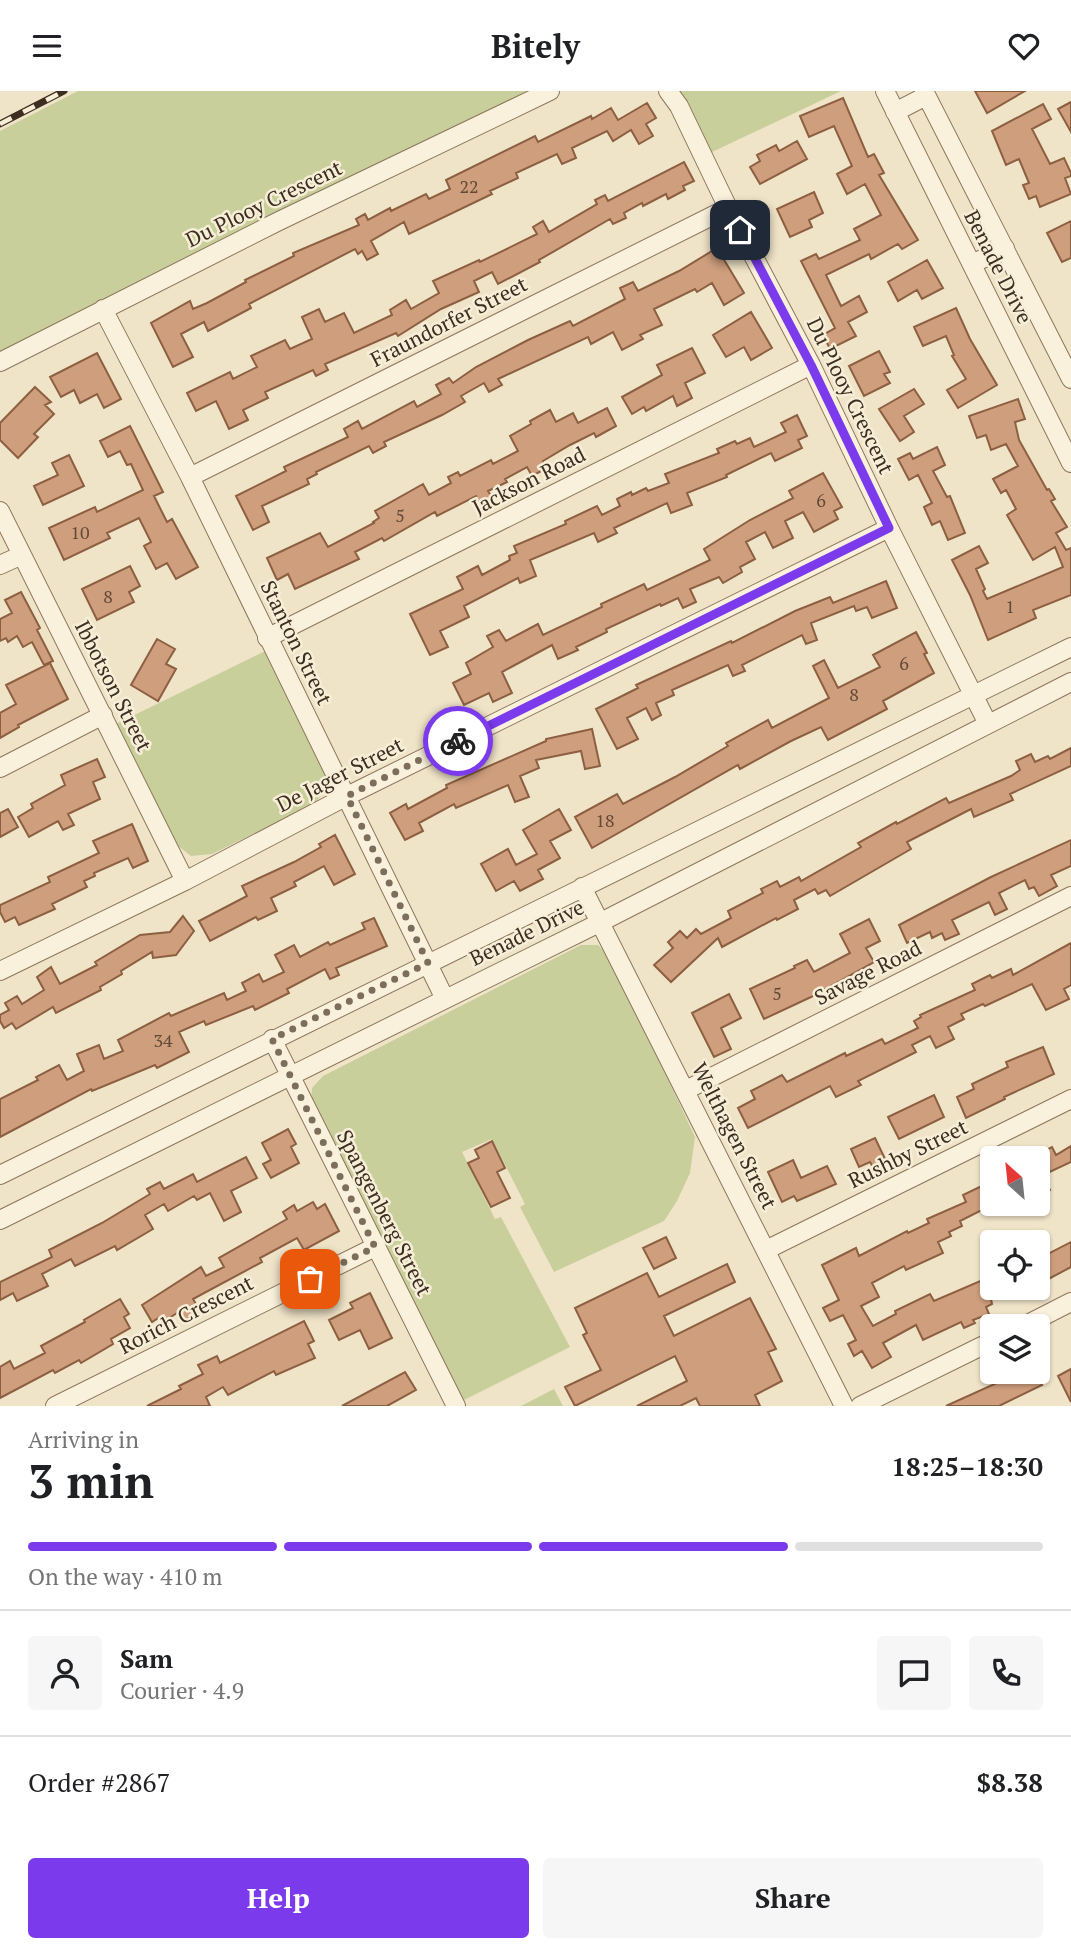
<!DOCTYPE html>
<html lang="en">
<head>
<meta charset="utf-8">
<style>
	:root { --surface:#fff; --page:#f6f6f6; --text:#202124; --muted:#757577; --line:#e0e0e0; --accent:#7c3aed }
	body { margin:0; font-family:"PT Serif",serif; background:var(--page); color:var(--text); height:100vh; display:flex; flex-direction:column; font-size:26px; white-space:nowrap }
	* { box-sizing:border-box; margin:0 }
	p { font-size:23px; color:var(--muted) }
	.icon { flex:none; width:38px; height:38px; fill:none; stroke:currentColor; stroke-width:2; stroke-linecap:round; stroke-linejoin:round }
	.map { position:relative; height:1315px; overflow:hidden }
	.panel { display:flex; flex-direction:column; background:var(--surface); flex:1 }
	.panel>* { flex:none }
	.needle { width:46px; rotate:333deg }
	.tools { position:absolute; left:980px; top:1055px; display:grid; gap:14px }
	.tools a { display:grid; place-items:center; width:70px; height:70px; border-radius:7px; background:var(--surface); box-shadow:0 2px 5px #0004; font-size:35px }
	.pin { position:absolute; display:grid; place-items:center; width:60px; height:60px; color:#fff; margin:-30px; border-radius:14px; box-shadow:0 4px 10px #0006 }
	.courier { position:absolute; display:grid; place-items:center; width:70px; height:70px; margin:-35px; border:5px solid #7c3aed; border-radius:50%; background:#fff; color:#222; box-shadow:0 2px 9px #0007 }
	.summary em { font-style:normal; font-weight:700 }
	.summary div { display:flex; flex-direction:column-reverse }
	.summary { display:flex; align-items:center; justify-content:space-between; height:119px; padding:0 28px }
	h1 { font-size:46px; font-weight:700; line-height:52px }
	.bar { display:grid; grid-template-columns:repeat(4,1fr); gap:10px 7px; align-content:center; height:84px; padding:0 28px }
	.bar i { height:9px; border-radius:5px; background:var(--line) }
	.bar .current { background:var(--accent) }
	.bar p { grid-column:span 4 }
	.line { display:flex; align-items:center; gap:18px; padding:0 28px; border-top:2px solid var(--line) }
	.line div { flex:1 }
	.round { display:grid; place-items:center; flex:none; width:74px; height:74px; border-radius:7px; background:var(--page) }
	.cta { display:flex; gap:14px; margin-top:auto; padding:14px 28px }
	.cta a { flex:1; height:80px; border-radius:7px; background:var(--accent); color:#fff; font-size:28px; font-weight:700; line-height:80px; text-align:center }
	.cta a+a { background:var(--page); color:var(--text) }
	header { display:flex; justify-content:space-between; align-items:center; height:91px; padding:0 28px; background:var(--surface); font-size:32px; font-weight:700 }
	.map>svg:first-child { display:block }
	.green { fill:#c9cf9b }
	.building { fill:#cf9f7d; stroke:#8d5f41; stroke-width:2 }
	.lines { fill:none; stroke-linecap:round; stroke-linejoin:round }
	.minor-casing { stroke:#8d765c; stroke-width:20 }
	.minor { stroke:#faf1dc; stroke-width:18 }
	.rail-casing { stroke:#3d2e20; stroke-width:7 }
	.rail { stroke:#f7eed8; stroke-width:4.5; stroke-dasharray:13; stroke-linecap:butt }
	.done { stroke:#7c6e5b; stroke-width:7; stroke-dasharray:0 12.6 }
	.route { stroke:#7c3aed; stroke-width:9 }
	.labels { text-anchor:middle; stroke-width:5; stroke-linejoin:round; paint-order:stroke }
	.number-label { font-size:18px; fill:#624a37 }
	.street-label { font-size:21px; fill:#3d2e20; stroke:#f7eed8 }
</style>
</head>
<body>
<header><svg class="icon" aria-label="menu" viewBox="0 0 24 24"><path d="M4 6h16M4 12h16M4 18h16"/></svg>Bitely<svg class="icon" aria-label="heart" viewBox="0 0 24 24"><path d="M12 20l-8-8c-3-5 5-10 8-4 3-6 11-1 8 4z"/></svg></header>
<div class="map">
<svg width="1071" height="1315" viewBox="0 0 1071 1315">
	<rect width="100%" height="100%" fill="#f0e4c8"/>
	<!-- green -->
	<path class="green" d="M78 0H529L0 265V40Z
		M679 0H841L710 62Z
		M265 560 327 684 325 700 313 714 212 763 191 765 173 751 116 633Z
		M581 854H598L612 868 695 1046 690 1082 677 1110 664 1130 554 1181 520 1116 525 1113 492 1048 462 1061 495 1128 501 1126 570 1256 460 1311 311 1009 312 997 323 985Z
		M554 1298 563 1315H521Z"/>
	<!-- building -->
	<path class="building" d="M975 0H1025L987 22Z
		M843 7 868 66 874 63 884 82 879 84 918 149 902 158 898 153 871 168 869 163 826 184 841 215 859 205 867 221 848 231 856 245 830 258 823 244 835 237 801 170 816 163 819 168 860 149 854 138 881 124 865 93 847 103 837 83 852 75 834 35 809 46 800 25Z
		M1071 11V41L1058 18Z
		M647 12 656 27 646 33 653 45 639 53 631 39 613 50 607 40 572 57 576 67 562 73 557 63 516 82 518 87 490 100 492 103 409 143 404 131 371 150 378 163 367 169 362 160 358 163 355 158 249 213 251 217 208 240 204 231 181 243 193 266 173 276 151 232 190 210 193 218 207 212 246 191 245 189 294 165 293 162 359 134 356 128 365 123 368 129 390 117 391 120 426 103 429 108 450 98 446 89 535 45 538 51 591 25 592 28 611 17 618 29Z
		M1043 13 1051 28 1032 38 1050 73 1064 67 1071 82V85L1065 87 1071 103 1040 116 1036 105 1029 108 1023 94 1029 92 1019 68 1006 74 992 40Z
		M797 50 807 68 760 93 750 76 760 70 757 64 776 54 779 60Z
		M684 71 694 90 683 95 685 99 668 108 666 103 643 115 642 112 624 122 626 127 613 133 610 128 539 169 540 171 498 193 492 181 474 190 479 201 441 218 398 245 396 242 325 273 328 279 316 285 313 279 265 301 268 307 243 319 248 329 229 338 216 310 196 320 187 302 230 281 233 288 257 276 251 265 285 249 290 258 312 248 302 226 319 218 325 231 344 222 354 242 392 224 390 219 406 209 411 218 439 202 433 190 479 169 480 171 537 143 533 136 543 130 549 141 597 113 595 109 605 104 608 110Z
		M814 101 823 122 809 129 812 136 790 146 777 118Z
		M1071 130V167L1062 171 1047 142Z
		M717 157 744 202 724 214 712 192 697 201 695 198 654 218 662 234 640 244 643 248 622 259 613 241 591 253 588 246 498 288 502 294 489 301 484 292 461 305 465 311 442 324 384 351 386 355 373 362 369 355 316 381 317 383 307 388 309 393 262 415 269 431 253 439 236 405 286 380 284 376 348 346 344 338 358 330 362 338 414 310 417 316 441 303 436 294 449 287 453 292 476 276 528 249 570 230 573 235 625 208 620 197 633 191 638 200 679 180Z
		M927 169 943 197 922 208 917 199 898 210 888 191Z
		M956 217 970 248 997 294 958 317 947 299 966 288 952 265 954 264 946 245 923 255 914 236Z
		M751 221 772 257 751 269 744 256 726 266 713 244Z
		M692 257 705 282 685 292 692 307 677 315 673 305 646 320 644 316 632 323 622 306 662 284 657 274Z
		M879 260 890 281 884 283 890 292 864 305 849 275Z
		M97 262 121 308 104 317 97 303 80 312 74 299 61 306 50 286Z
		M35 296 51 311 45 314 54 323 34 343 38 346 18 367 0 349V332Z
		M914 298 924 313 904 325 914 341 900 350 879 318Z
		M1018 308 1025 328 1015 331 1019 349 1047 399 1049 398 1055 408 1051 410 1067 436 1056 442 1066 459 1071 457V504L1033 519 1036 527 988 549 970 504 952 469 979 455 988 472 976 478 985 498 983 500 987 508 1063 476 1055 456 1033 469 1007 424 1016 418 1006 399 1001 402 993 388 1018 375 1006 353 991 359 986 344 977 347 969 325Z
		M607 317 616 335 596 346 594 342 570 354 543 370 547 377 532 385 527 376 505 388 507 391 488 400 492 406 480 413 476 405 437 425 435 421 384 450 382 447 355 461 359 468 295 498 288 483 277 489 267 467 320 442 328 456 374 432 373 431 379 427 375 420 423 393 429 404 451 392 448 386 458 381 460 385 491 369 493 373 518 360 510 345 531 333 530 330 550 319 556 331 573 322 578 332Z
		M797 324 807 345 798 349 802 357 775 370 771 362 726 384 727 386 687 402 692 414 671 422 667 412 614 437 617 442 598 451 594 442 530 469 536 485 520 492 518 487 464 515 469 526 440 540 448 556 430 564 410 523 463 498 457 486 478 475 482 484 510 469 509 465 517 462 514 455 566 433 565 430 597 415 602 424 620 415 617 408 631 401 632 404 646 397 648 400 669 392 665 383 719 362 717 358 735 350 737 353 750 347 754 356 786 341 781 332Z
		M130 335 163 401 154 405 167 431 172 428 198 476 176 488 167 472 156 478 144 455 151 451 139 427 107 442 110 447 64 469 49 437 95 416 97 421 143 399 131 373 127 374 120 360 108 366 100 350Z
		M937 356 945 374 933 380 947 406 950 405 965 442 948 449 940 430 932 434 924 416 932 412 918 384 909 389 898 368 910 362 913 368Z
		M69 364 84 395 43 414 34 395 58 384 52 372Z
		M823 382 842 416 834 420 838 428 814 441 803 421 785 430 793 447 773 457 765 441 746 451 755 468 740 476 742 481 723 492 719 486 690 498 696 511 683 517 678 507 661 515 660 513 606 538 607 541 576 556 578 559 558 568 552 554 502 581 512 602 493 611 489 602 464 614 453 592 471 583 466 572 493 556 487 545 499 539 506 550 538 533 543 544 602 516 601 513 644 493 647 499 710 469 704 458 750 429 793 407 789 400Z
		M130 475 140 495 129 501 134 511 97 529 82 498Z
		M886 490 897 517 872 527 867 516 856 520 854 515 811 532 817 549 806 553 802 544 742 574 745 580 733 585 728 574 672 599 674 604 656 612 661 624 652 629 646 617 627 627 638 648 617 658 596 618 638 597 636 594 731 550 732 552 795 520 830 506 833 512Z
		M21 501 40 537 37 539 53 570 44 574 32 551 23 556 17 545 8 551 6 547 0 550V528L12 522 5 509Z
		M916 541 927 562 924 563 934 582 883 610 887 618 828 649 821 636 791 650 740 678 738 674 592 757 575 726 617 703 623 713 675 686 728 655 726 652 768 629 772 637 829 607 813 575 824 569 838 597 880 576 873 564Z
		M157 548 175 558 166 573 176 578 158 610 131 594Z
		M50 572 68 608 18 634 19 636 0 647V622L16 613 6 594Z
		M592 638 600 675 585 678 581 660 536 669 539 677 520 685 529 706 515 711 508 694 456 717 454 713 419 732 423 740 405 749 390 722 406 713 408 718 447 697 446 694 546 650V648Z
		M1071 657V675L1010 703 1013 709 974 726 971 718 907 751 911 758 830 805 826 799 818 803 815 798 794 809 798 818 777 829 776 827 722 856 718 847 671 891 654 874 673 857 668 851 680 840 687 847 696 838 701 843 731 827 728 820 763 802 761 798 777 790 780 796 799 786 801 790 861 756 858 752 896 731 897 733 946 707 949 712 1011 685 1020 679 1016 670 1031 663 1035 671 1048 665 1050 668Z
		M97 668 105 686 93 691 100 708 68 723 74 734 63 739 58 730 29 746 18 726 33 717 31 713 65 694 61 684Z
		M8 718 18 736 0 746V722Z
		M559 718 571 739 550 750 560 767 538 779 543 788 520 800 514 790 496 800 481 773 508 758 516 774 537 763 523 739Z
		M132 733 148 770 133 777 128 767 94 782 95 785 84 790 87 796 52 813 55 818 19 834 15 826 5 831 0 821V814L50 791 48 786 99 762 93 750Z
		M335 744 355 783 334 794 324 775 294 791 296 795 271 807 277 820 258 829 256 826 210 850 199 830 247 805 242 795 294 771 321 756 319 753Z
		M1071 749V775L1051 784 1057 795 1039 805 1034 796 1029 798 1025 789 999 802 1007 818 995 824 989 811 952 829 959 843 945 849 942 842 932 847 930 841 907 852 899 834 991 786Z
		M183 825 194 840 176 864 153 867 152 861 121 880 122 883 100 896 101 899 56 922 53 916 16 938 12 932 4 937 0 930V924L9 919 5 912 17 905 22 913 44 899 37 886 51 876 60 893 97 874 95 871 140 844 170 841Z
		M374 827 387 855 336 877 339 884 330 888 325 878 287 898 289 902 255 919 253 915 206 934 204 930 179 941 189 961 157 977 155 974 92 1000 91 998 0 1046V1008L38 989 36 986 59 974 67 989 84 980 77 963 99 954 104 968 123 960 118 949 169 922 171 925 224 902 227 909 246 900 242 892 259 883 263 891 284 881 275 864 294 854 300 866 328 851 330 854 365 838 362 832Z
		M869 828 880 850 866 857 874 871 811 906 764 928 750 898 795 877 794 875 807 869 814 881 850 862 840 843Z
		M1071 852V894L1064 898 1069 908 1046 919 1032 893 985 915 983 913 961 923 964 928 948 936 954 948 936 957 930 945 912 954 916 961 858 990 861 994 836 1006 830 995 748 1037 738 1017 755 1008 751 1000 782 984 787 991 845 962 846 965 882 948 885 953 918 937 914 930 921 926 920 924 975 899 972 893 990 884 992 887 1011 878 1013 884Z
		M729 903 741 927 721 937 731 958 714 966 692 922Z
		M1043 956 1054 983 1004 1006 1005 1008 966 1027 957 1006 974 998 972 993 1008 976 1006 971Z
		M934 1004 944 1026 899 1048 888 1026Z
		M288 1038 296 1053 291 1056 299 1072 271 1087 263 1073 271 1069 262 1052Z
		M875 1047 887 1072 874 1078 870 1071 859 1076 851 1058Z
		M492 1050 505 1077 497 1081 510 1107 491 1116 468 1072 479 1067 475 1059Z
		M1071 1055V1071L1043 1084 1050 1099 1038 1104V1063L1052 1056 1056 1064Z
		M246 1066 257 1087 231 1100 241 1121 224 1130 210 1102 197 1109 194 1105 168 1120 164 1113 145 1124 153 1138 117 1159 115 1155 75 1175 71 1168 42 1183 48 1195 17 1210 13 1202 0 1209V1191L52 1166 49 1159 102 1132 150 1103 147 1098 160 1091 164 1098 193 1083 197 1091Z
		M793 1069 801 1087 827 1075 836 1093 797 1110 794 1105 782 1111 768 1081Z
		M992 1090V1114L960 1130 962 1135 949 1141 951 1145 938 1151 943 1162 906 1179 904 1175 872 1192 879 1206 861 1215 873 1235 896 1223 895 1220 930 1203 934 1210 992 1185V1197H1017L991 1208 992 1213 986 1216 989 1223 973 1229 975 1232 964 1237 961 1231 923 1249 916 1234 883 1252 891 1266 872 1277 862 1260 854 1265 848 1253 856 1249 843 1224 830 1230 823 1217 839 1209 822 1174 856 1157 859 1165 907 1140 908 1142 929 1132 927 1128 966 1111 963 1104Z
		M313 1111 317 1118 325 1113 339 1140 304 1159 297 1147 260 1167 262 1171 193 1208 200 1220 186 1229 180 1220 166 1229 163 1224 152 1231 142 1214 201 1176 206 1185 224 1176 219 1167 287 1128 283 1121 294 1114 297 1120Z
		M666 1146 676 1167 654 1178 643 1157Z
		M1071 1151V1176L1041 1192 1038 1185V1168Z
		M727 1173 735 1191 664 1225 674 1245 750 1207 776 1258 768 1261 782 1290 755 1304 760 1315H700L696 1307 680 1315H637L687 1290 675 1265 575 1315 565 1296 601 1279 583 1244 587 1242 575 1217 647 1182 659 1206Z
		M370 1202 392 1247 369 1258 360 1239 339 1249 329 1229 353 1217 350 1212Z
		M120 1208 129 1223 124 1226 130 1237 111 1248 113 1253 81 1272 79 1269 55 1282 53 1279 0 1307V1276L10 1270 14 1278 45 1262 41 1255 85 1231 84 1229Z
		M304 1230 314 1250 308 1253 315 1267 276 1284 274 1280 228 1304 223 1296 206 1306 210 1315H147L181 1298 179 1295 203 1283 198 1274 217 1265 220 1272Z
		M1071 1278V1311L1058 1285Z
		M405 1281 416 1299 387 1315H342Z
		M1021 1281H1036L1042 1294 999 1315H946Z"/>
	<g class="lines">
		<defs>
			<path id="minor" d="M668 0 679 15 728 117 811 274 889 437 988 633
				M885 0 1071 372
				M924 0 1071 288
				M895 21 926 5
				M972 173 1005 157
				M103 218 190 386 445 908
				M0 271 279 130 550 0
				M190 386 728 117
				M0 420 185 790
				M0 474 22 464
				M267 547 811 274
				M0 677 103 624
				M582 796 844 1315
				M0 880 185 790 347 705 889 437
				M272 948 456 1315
				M686 999 1071 805
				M0 1084 1071 556
				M0 1129 601 831 1071 591
				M766 1159 1071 1008
				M1022 1236 1071 1211
				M55 1315 375 1156
				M860 1315 992 1250"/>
		</defs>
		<!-- minor casing -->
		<use href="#minor" class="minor-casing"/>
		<!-- minor -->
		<use href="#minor" class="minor"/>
		<defs>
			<path id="rail" d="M0 33 64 0"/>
		</defs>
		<!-- rail casing -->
		<use href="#rail" class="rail-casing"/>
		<!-- rail -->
		<use href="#rail" class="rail"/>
	</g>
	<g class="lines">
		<!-- done -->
		<path class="done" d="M310 1188 375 1156 272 948 428 872 347 705 458 650"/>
		<!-- route -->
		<path class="route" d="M458 650 889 437 811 274 740 139"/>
	</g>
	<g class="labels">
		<!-- number labels -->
		<g class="number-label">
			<text x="469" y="102">22</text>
			<text x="821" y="416">6</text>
			<text x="400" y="431">5</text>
			<text x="80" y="448">10</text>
			<text x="108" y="512">8</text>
			<text x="1010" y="522">1</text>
			<text x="904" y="579">6</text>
			<text x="854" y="610">8</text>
			<text x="605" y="736">18</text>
			<text x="777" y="909">5</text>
			<text x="163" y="956">34</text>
		</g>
		<!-- street labels -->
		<g class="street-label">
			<text transform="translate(264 113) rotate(-26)" y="7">Du Plooy Crescent</text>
			<text transform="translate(998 176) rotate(63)" y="7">Benade Drive</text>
			<text transform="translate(449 231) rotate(-27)" y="7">Fraundorfer Street</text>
			<text transform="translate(850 305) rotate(64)" y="7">Du Plooy Crescent</text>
			<text transform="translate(529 390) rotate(-27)" y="7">Jackson Road</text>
			<text transform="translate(296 552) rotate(64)" y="7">Stanton Street</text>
			<text transform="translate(113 595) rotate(63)" y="7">Ibbotson Street</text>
			<text transform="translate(340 684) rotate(-27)" y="7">De Jager Street</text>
			<text transform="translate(527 842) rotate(-26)" y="7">Benade Drive</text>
			<text transform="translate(868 882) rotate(-27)" y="7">Savage Road</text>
			<text transform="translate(734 1045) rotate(63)" y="7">Welthagen Street</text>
			<text transform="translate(908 1063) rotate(-26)" y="7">Rushby Street</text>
			<text transform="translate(384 1122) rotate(63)" y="7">Spangenberg Street</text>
			<text transform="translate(186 1224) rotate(-27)" y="7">Rorich Crescent</text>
		</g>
	</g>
</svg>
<div class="tools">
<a><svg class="needle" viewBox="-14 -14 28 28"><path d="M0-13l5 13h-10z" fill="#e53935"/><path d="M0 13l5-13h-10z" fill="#757577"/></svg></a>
<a><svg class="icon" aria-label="locate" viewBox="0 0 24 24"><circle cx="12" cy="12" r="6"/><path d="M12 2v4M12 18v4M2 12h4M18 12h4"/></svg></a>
<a><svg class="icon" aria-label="layers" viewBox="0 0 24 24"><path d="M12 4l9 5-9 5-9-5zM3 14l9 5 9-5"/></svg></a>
</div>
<div class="pin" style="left:310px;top:1188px;background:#ea580c"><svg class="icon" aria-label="bag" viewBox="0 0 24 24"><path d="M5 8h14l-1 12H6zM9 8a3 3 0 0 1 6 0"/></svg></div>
<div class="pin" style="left:740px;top:139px;background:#1f2937"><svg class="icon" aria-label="home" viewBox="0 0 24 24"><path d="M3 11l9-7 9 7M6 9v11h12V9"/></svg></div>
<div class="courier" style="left:458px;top:650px"><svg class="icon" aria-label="bike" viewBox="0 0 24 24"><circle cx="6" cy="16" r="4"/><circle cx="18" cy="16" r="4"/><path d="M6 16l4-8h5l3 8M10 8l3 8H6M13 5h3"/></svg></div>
</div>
<section class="panel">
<div class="summary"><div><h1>3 min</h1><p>Arriving in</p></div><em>18:25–18:30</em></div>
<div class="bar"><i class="current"></i><i class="current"></i><i class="current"></i><i></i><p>On the way · 410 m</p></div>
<div class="line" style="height:126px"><a class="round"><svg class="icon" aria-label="person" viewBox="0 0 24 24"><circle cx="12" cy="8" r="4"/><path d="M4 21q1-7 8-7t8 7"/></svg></a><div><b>Sam</b><p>Courier · 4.9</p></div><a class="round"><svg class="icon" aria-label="chat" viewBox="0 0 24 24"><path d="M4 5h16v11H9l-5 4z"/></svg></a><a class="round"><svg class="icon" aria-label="phone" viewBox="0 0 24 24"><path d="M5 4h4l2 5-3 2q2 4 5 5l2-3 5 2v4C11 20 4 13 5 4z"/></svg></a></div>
<div class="line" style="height:91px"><div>Order #2867</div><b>$8.38</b></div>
<div class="cta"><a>Help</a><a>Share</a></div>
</section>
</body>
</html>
